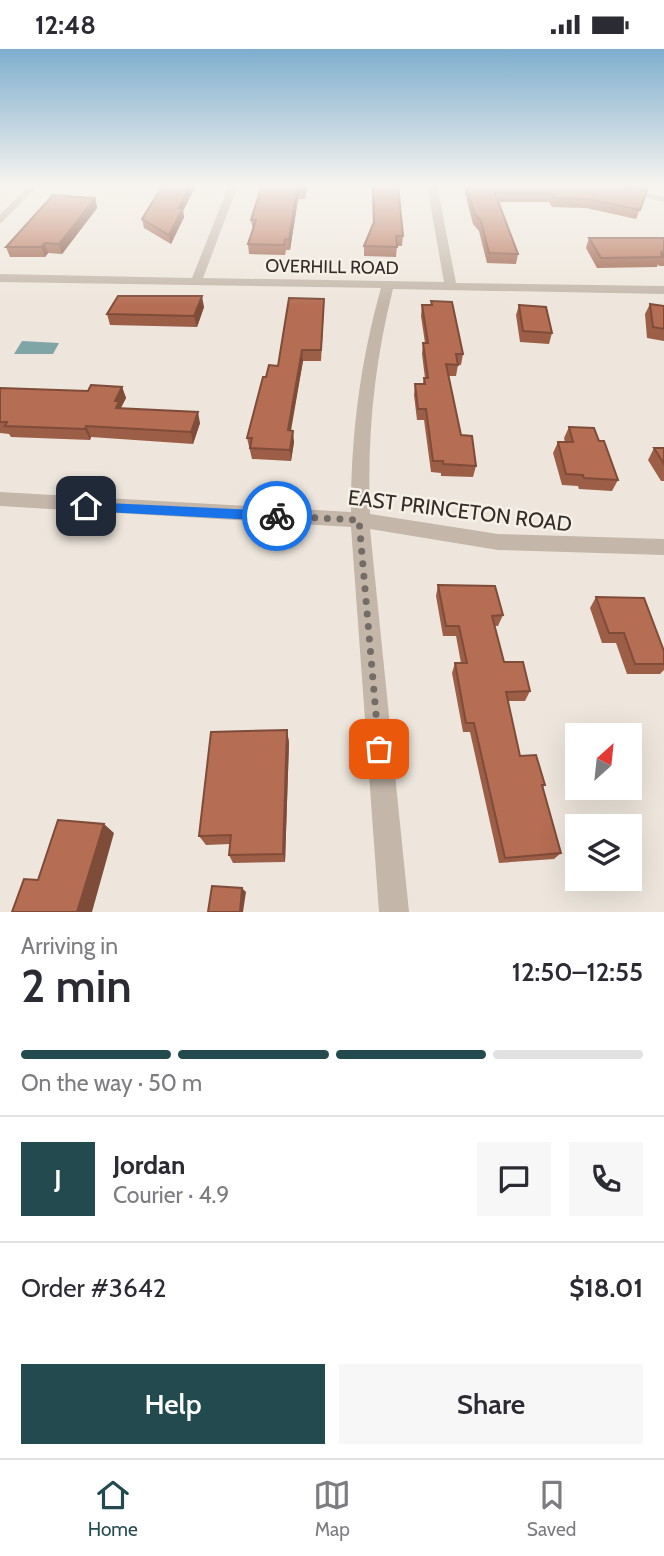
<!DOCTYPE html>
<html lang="en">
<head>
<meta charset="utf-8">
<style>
	:root { --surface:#fff; --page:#f7f7f7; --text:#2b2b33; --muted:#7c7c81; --line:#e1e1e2; --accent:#234b4f }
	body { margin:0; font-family:Cabin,sans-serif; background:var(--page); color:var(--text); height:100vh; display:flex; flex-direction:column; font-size:26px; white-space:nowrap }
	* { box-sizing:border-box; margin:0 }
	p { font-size:23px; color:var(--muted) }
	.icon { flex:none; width:38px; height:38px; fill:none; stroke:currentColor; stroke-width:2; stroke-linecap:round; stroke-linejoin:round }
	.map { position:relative; height:863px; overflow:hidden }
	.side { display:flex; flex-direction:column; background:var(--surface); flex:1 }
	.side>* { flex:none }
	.needle { width:46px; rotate:27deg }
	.buttons { position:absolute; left:565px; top:674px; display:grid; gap:14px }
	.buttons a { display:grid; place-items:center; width:77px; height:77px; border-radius:0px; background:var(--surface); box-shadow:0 7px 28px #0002; font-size:35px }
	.pin { position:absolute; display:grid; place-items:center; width:60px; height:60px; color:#fff; margin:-30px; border-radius:14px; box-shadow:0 4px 10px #0006 }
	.courier { position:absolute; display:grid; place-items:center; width:70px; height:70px; margin:-35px; border:5px solid #1a73e8; border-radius:50%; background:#fff; color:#222; box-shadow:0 2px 9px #0007 }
	.headline em { font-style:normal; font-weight:600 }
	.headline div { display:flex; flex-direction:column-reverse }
	.headline { display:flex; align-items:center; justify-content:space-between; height:119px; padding:0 21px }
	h1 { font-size:46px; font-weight:600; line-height:52px }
	.bar { display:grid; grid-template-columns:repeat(4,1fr); gap:10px 7px; align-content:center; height:84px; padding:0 21px }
	.bar i { height:9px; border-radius:5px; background:var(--line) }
	.bar .on { background:var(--accent) }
	.bar p { grid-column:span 4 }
	.line { display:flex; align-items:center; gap:18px; padding:0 21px; border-top:2px solid var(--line) }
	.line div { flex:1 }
	.round { display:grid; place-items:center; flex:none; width:74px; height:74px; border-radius:0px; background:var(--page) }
	.action { display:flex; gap:14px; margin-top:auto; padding:14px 21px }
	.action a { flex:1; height:80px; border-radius:0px; background:var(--accent); color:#fff; font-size:28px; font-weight:600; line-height:80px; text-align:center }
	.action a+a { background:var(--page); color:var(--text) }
	.status { display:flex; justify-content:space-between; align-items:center; height:49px; padding:0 35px; background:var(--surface); direction:ltr }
	.status svg { height:19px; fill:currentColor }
	.dock { display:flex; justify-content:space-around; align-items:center; height:98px; border-top:2px solid var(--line); background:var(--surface); font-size:19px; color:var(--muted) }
	.dock a { display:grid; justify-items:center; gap:4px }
	.dock .on { color:var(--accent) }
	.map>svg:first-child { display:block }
	.water { fill:#7fa5a7 }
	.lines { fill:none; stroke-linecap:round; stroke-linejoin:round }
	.street { fill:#c4b6a9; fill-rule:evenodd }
	.wall { fill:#9c5e47 }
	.shaded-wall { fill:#7f4c3a }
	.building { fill:#b56d53; stroke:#7f4c3a; stroke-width:2 }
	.route { fill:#1a73e8 }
	.done { stroke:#746d67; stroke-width:7; stroke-dasharray:0 12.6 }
	.labels { text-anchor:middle; stroke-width:5; stroke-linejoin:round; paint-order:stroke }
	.far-street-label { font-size:18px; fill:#332c28; stroke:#f6f0e7 }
	.street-label { font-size:21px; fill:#332c28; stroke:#f6f0e7 }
</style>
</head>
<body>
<div class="status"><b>12:48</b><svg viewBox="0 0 49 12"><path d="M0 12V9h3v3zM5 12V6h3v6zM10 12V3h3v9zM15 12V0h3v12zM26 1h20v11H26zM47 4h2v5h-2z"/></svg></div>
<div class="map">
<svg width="664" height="863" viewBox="0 0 664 863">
	<rect width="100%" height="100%" fill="#eee6dc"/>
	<!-- water -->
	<path class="water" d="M22 292 59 294 53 305H14Z"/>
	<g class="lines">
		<!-- street -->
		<path class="street" d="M29 136H39L0 175V166Z
			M229 136H238L203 229 444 233 427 136H437L456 234 664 237V245L393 240C374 315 367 388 370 465L498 485 664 490V506L498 501 370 480 409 863H379L351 478 0 457V443L351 463C351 386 360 314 381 239L0 233V225L192 229Z
			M591 136H611L664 147V153Z"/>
	</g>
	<!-- wall -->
	<path class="wall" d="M196 136 183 162 184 168 171 195 144 179 142 170Z
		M262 136H308L305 150H298L290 201H286L285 206 249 205 248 195 253 181 251 171Z
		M372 136H398L403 187 402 197H397L396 208 364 207V197L373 175Z
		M465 136H623L647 142 636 170 586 159 552 158 549 153H498L518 205 516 215 487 214 479 182 473 175 465 144Z
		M626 136H649L647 141Z
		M95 149 97 159 62 205 48 204 45 208H10L6 198Z
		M589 189H664V217H659L658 215 657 218 597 219 586 199Z
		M431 252 463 305 461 316H458L456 327H448L461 386 476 417 473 428 441 427V424L431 423 424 371H417L414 346 415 335H423L424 329H425L422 305 423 294H425L421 267 422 256H431Z
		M650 255 664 257V292L647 289 645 265Z
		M519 256 552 284 549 295 520 293 516 266Z
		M204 258 197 278 110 276 107 265Z
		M324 260 321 312H303L290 382 294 393 291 412 252 410 247 389 266 328 278 317Z
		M122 338 126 349 121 359 200 374 193 395 91 388 90 391 11 388 9 385 0 384V339L88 342Z
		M569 378 599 392 618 431 612 442 579 440 578 437 562 436 553 404 558 393H565L564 389Z
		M654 399H664V432H661L648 411Z
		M438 536 503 566 498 577H495L504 613 530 642 525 652H508L520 707 545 736 542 739 561 804 554 810 499 814 470 683H463L452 624 455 614H461L456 587H443L436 547Z
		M596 548 664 602V621L660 625H627L616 594H602L590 559Z
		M287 681 289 694 285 813 233 814 229 806 230 795 206 796 199 787Z"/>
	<!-- shaded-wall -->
	<path class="shaded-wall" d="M190 136H196L183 162 184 168 171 195 169 186 179 159Z
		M297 141 298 150 290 201 289 191Z
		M95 149 97 159 62 205 59 195Z
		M45 194 48 204 45 208 41 198Z
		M202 247 204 258 197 278 194 267Z
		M302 301 303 312 289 393 288 381Z
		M122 338 126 349 121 358 123 363 116 359 115 352Z
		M198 363 200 374 193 395 191 383Z
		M86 377 91 388 90 391 85 380Z
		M293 382 294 393 291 412 290 401Z
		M287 681 289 694 285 813 283 805Z
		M104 775 114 784 92 863H77Z
		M242 839 246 843 243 863H240Z"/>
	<!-- building -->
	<path class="building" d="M163 136H190L179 159H183L169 186 142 170Z
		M262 136H306L305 141H297L289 191 285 190 284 196 248 195 256 171H251Z
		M373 136H398L403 187H396L397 198 364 197 374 173Z
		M466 136H623L647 142 640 161 589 150 554 149 552 144H495L518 205 489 204 481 172 475 165Z
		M53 146 95 149 59 195 45 194 41 198H6Z
		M589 189H664V207L661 202 662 208 601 209Z
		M118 247H202L194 267 107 265Z
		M289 249 324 250 321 301H302L288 381 293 382 290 401 250 399 252 389H247L263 328H266L269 316 278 317Z
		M431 252 452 253 463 305H456L458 316 446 315 461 386 472 387 476 417 443 415V412H433L426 360H418L415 335H425L424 329H428L423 294H428L422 256H432Z
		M650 255 664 257V280L653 278Z
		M519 256 546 258 552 284 523 282Z
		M91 336 122 338 115 352H119L116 359 198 363 191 383 86 377 85 380 5 377 7 373H0V339L88 342Z
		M569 378 594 379 599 392H604L618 431 584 429 583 426 566 425 558 393H573Z
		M654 399H664V415Z
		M438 536 495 537 503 566 492 567 504 613H523L530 642 506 643 520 707 536 706 545 736H542L561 804 505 809 474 674H466L455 614H467L459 577H446Z
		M596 548 644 549 664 602V615H635L624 584H609Z
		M287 681 283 805 229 806 231 786 199 787 211 683Z
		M58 771 104 775 77 863H12L24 830 38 831Z
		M212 837 242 839 240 863H208Z"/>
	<!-- sky -->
	<linearGradient id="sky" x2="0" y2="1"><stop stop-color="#7eaece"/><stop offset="0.53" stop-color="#f7f4ef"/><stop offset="1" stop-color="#f7f4ef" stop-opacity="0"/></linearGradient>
	<rect width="664" height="257" fill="url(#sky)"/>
	<!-- route -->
	<path class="route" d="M86 453 277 462 283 467 277 472 86 462 80 457Z"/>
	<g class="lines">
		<!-- done -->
		<path class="done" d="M277 467 359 471 379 700"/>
	</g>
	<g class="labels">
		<!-- far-street labels -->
		<g class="far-street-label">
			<text transform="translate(332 218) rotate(1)" y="6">OVERHILL ROAD</text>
		</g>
		<!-- street labels -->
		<g class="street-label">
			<text transform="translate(460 462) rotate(7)" y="7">EAST PRINCETON ROAD</text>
		</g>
	</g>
</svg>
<div class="buttons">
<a><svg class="needle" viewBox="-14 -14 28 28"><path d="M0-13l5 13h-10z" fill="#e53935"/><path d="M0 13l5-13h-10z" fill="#7c7c81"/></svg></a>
<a><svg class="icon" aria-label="layers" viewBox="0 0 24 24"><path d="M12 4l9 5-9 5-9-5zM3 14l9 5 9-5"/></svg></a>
</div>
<div class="pin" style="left:379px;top:700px;background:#ea580c"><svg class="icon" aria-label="bag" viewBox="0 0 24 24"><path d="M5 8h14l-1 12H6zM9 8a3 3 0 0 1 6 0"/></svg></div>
<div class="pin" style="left:86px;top:457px;background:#1f2937"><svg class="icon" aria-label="home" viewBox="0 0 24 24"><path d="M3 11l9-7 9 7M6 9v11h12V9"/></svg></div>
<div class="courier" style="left:277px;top:467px"><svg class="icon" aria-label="bike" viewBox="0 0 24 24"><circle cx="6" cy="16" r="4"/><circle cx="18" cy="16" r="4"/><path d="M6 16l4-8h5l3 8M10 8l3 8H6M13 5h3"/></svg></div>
</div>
<section class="side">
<div class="headline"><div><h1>2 min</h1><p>Arriving in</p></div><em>12:50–12:55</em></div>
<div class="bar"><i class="on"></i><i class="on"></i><i class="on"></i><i></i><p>On the way · 50 m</p></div>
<div class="line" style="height:126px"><b class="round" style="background:var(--accent);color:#fff">J</b><div><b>Jordan</b><p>Courier · 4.9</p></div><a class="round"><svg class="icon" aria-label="chat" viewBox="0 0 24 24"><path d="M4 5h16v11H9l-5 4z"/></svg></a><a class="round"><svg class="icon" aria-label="phone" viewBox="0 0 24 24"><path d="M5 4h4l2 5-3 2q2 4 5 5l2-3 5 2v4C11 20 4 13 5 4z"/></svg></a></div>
<div class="line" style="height:91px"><div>Order #3642</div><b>$18.01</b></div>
<div class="action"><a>Help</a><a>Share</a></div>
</section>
<nav class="dock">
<a class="on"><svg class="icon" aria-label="home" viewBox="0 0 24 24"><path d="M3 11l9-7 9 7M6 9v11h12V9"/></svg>Home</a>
<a><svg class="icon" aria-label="map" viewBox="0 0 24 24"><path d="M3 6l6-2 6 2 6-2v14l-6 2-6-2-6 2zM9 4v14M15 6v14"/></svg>Map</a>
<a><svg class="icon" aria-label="saved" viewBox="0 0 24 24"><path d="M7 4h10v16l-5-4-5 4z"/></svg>Saved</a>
</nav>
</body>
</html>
